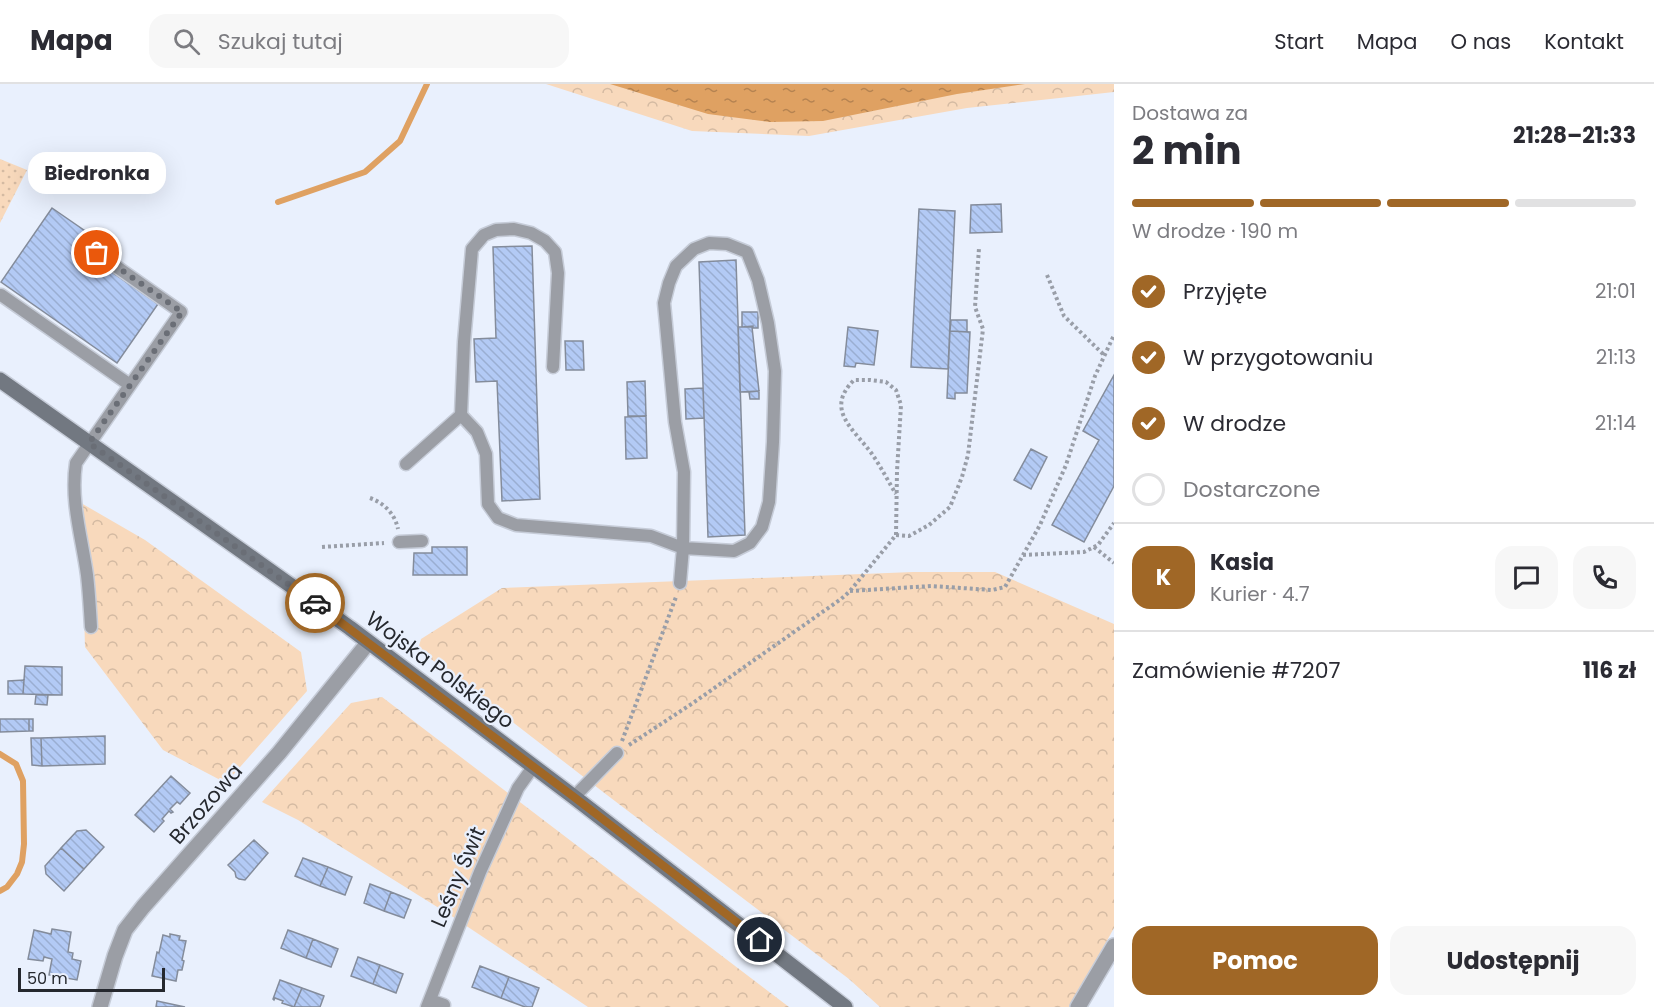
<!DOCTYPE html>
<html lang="pl">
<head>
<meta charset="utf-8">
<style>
	:root { --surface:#fff; --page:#f7f7f7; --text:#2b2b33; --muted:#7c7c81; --line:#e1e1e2; --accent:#a06726 }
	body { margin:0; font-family:Poppins,sans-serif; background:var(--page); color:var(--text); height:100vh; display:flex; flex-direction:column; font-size:22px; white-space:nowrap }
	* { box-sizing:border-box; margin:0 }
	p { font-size:20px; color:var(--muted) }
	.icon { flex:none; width:33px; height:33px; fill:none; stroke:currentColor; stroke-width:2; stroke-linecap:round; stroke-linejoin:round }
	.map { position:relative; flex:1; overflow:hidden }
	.drawer { display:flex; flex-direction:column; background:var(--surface); width:540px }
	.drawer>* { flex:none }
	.scale { position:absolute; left:18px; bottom:15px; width:147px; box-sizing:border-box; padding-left:6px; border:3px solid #25282e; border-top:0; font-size:16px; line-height:21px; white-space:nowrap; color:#25282e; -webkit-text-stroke:4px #e9f0fd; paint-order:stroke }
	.pin { position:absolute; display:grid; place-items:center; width:51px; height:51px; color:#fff; margin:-26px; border:3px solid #fff; border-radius:50%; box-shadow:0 2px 6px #0007 }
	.courier { position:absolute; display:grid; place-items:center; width:60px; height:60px; margin:-30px; border:4px solid #a06726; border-radius:50%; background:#fff; color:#222; box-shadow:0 2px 8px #0007 }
	.bubble { position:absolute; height:42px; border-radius:18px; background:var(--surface); box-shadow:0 6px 24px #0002; font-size:20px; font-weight:700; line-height:42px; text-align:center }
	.overview em { font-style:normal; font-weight:700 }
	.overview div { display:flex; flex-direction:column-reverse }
	.overview { display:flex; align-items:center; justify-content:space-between; height:102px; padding:0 18px }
	h1 { font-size:39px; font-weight:700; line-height:45px }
	.bar { display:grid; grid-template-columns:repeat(4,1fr); gap:9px 6px; align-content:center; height:72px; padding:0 18px }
	.bar i { height:8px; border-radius:4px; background:var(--line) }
	.bar .current { background:var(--accent) }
	.bar p { grid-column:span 4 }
	.line { display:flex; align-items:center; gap:15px; padding:0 18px; border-top:2px solid var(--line) }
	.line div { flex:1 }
	.round { display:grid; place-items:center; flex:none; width:63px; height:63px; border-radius:18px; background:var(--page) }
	ol { padding:0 18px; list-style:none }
	li { display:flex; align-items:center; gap:18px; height:66px }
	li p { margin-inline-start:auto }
	li .icon { padding:6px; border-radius:50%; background:var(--accent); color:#fff; stroke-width:4 }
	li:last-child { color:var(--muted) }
	li i { width:33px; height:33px; border:3px solid var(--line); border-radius:50% }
	.button { display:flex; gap:12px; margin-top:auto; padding:12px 18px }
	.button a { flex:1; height:69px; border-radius:18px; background:var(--accent); color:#fff; font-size:24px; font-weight:700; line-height:69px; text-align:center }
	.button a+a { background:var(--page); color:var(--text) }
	header { display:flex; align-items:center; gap:36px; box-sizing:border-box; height:84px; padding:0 30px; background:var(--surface); border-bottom:2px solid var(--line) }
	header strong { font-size:28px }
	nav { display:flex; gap:33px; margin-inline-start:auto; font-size:21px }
	.search { width:420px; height:54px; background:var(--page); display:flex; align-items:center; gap:15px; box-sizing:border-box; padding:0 21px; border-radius:18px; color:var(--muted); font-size:22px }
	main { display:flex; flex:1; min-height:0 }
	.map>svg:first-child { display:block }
	.grass { fill:url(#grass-dots) }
	.forest { fill:url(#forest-crowns) }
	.water { fill:url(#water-ripples) }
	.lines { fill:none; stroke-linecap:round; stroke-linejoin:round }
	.stream { stroke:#dfa162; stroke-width:6 }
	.building { fill:url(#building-back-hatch); stroke:#848c9b; stroke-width:1.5 }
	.lane-casing { stroke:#c6ccd8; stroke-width:15 }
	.street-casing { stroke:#c6ccd8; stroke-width:18 }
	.secondary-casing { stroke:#c6ccd8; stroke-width:18 }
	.path { stroke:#999ea8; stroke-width:4; stroke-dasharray:3 3; stroke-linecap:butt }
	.lane { stroke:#9b9ea5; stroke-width:12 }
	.street { stroke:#9b9ea5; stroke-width:15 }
	.secondary { stroke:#727881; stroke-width:15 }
	.done { stroke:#6a6e76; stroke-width:6; stroke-dasharray:0 10.8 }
	.route { stroke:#a06726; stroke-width:8 }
	.labels { text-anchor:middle; stroke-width:4.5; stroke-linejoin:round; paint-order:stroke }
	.street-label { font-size:21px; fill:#25282e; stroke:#e9f0fd }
</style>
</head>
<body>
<header>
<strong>Mapa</strong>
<div class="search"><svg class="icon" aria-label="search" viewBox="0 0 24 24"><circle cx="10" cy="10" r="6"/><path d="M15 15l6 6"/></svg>Szukaj tutaj</div>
<nav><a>Start</a><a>Mapa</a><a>O nas</a><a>Kontakt</a></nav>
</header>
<main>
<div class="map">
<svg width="1114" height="923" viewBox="0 0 1114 923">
	<defs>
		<pattern id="grass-dots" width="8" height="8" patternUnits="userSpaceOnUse" patternTransform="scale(1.5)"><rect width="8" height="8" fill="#f8d9bc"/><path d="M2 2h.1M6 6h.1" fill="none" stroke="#d4baa2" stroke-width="1.8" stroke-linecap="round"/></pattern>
		<pattern id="forest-crowns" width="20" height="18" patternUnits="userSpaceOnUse" patternTransform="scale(1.5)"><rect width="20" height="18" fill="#f8d9bc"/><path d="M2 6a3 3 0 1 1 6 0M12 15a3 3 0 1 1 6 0" fill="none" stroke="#d4baa2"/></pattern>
		<pattern id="water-ripples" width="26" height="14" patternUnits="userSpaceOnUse" patternTransform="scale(1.5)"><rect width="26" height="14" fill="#dfa162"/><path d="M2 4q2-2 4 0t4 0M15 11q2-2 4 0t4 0" fill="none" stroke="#b58351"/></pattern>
		<pattern id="building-back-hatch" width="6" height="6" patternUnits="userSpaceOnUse" patternTransform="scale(1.5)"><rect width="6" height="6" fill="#b3caf5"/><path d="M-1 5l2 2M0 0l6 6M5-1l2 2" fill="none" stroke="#9aaed2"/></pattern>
	</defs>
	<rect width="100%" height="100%" fill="#e9f0fd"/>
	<!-- grass -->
	<path class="grass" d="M0 75 27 86 0 139Z"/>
	<!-- forest -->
	<path class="forest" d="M546 0H1114V8L967 24 809 52 692 47Z
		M81 419 145 456 301 568 307 607 226 699 163 666 85 563Z
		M913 488H995L1114 540V844L1070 923H880L849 895 607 711 418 565 421 555 502 504Z
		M382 613 789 923H588L450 831 298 736 262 718 351 619Z"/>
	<!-- water -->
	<path class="water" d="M610 0H1025L957 10 823 37 770 38 708 30Z"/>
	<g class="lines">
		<!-- stream -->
		<path class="stream" d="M278 118 365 88 400 57 427 0
			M0 670 16 680 23 697 24 760 22 778 17 790 7 803 0 807"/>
	</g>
	<!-- building -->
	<path class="building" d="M1001 120 1002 148 970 149 971 121Z
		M52 124 104 160 93 175 158 220 117 279 1 198Z
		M919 125 955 127 948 285 911 283Z
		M532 162 540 415 502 417 497 297 476 298 474 255 496 254 493 163Z
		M736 176 745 451 708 453 699 178Z
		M742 228H758V244H753V242L742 243Z
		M951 236H967V248L950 247Z
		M738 243H752L759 307 740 308Z
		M848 243 878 247 874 281 856 279 855 283 844 282Z
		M950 247 970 248 967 309H955V315L947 314Z
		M565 257H583L584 286H566Z
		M1114 291V402L1084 458 1052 441 1099 356 1083 347Z
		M645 297 646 332H628L627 298Z
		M703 304 704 334 686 335 685 305Z
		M759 307V315H750L749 308Z
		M646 332 647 374 626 375 625 333Z
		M1031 365 1047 373 1031 405 1014 396Z
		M432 463H467V491H413L414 469H432Z
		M25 582 62 583V611L23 610Z
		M24 596 23 610H8V597Z
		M36 611H48L47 621 35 620Z
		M0 635H29V647L0 648Z
		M29 635H33V647H29Z
		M105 652V680L42 682 41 654Z
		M31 654H41L42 682 32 681Z
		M171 692 190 709 180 720 177 718 170 725 173 728 171 729 169 727 162 735 164 737 154 748 135 731Z
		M86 746 104 763 84 785 61 764 77 747Z
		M254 756 268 769 245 796 239 795 236 793 235 788 228 781Z
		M61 764 84 785 64 807 46 790 45 782Z
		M303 774 328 783 320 802 295 792Z
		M328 783 352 793 345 811 320 802Z
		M370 800 391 808 384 827 364 819Z
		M391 808 411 816 404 834 384 827Z
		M52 845 71 848 68 868 73 869 72 875 81 877 77 896 49 891 52 875 44 873 43 877 28 875 34 846 51 850Z
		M288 846 313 855 306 874 281 864Z
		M170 850 180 852 179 856 186 857 182 876 184 877 182 886H178L176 897 152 892 157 868 159 869 163 851 170 853Z
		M313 855 338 865 331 883 306 874Z
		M358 873 380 881 373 900 351 892Z
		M380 881 403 890 396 909 373 900Z
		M480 882 509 893 501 914 472 903Z
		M509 893 539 904 532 923H525L501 914Z
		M280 896 302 904 294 923 282 919 283 917 275 914 274 916 273 915Z
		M302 904 324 912 320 923H294Z
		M157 917 185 923H156Z"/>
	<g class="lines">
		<defs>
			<path id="lane" d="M1 211 130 301
				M461 331 477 348 486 370 488 420 498 434 516 441 651 452 683 464 734 467 750 459 762 443 769 418 773 358 775 287 768 239 758 196 747 168 727 160 709 159 694 165 676 182 669 199 664 219 675 338 684 388 683 464 680 499
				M406 380 461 331 464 258 472 165 484 151 496 146 514 145 531 149 545 157 555 168 558 189 553 283
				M399 458 422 457
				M91 543C90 526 89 508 87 491 82 454 70 417 76 379L181 228 97 169
				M574 713 617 669
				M430 916 444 921
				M427 923 480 788 518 704 533 683"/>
			<path id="street" d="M100 923 115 872 125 846 143 823 279 669 368 559
				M1078 923 1114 862"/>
			<path id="secondary" d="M0 296 290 501 350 544 574 713 845 923"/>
		</defs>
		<!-- lane casing -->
		<use href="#lane" class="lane-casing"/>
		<!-- street casing -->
		<use href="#street" class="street-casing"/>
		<!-- secondary casing -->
		<use href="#secondary" class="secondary-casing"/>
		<!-- path -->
		<path class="path" d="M1047 191 1064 232 1104 271
			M370 414C384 419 395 430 398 445
			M896 451 897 387 901 321 896 306 886 298 870 296H854C824 326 854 345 872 370 881 383 888 397 896 410
			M322 463 384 459
			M1094 463 1114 479
			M1023 471 1084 468 1098 461 1114 439
			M850 507 931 502 992 506 1005 503 1040 441 1066 381 1095 292 1114 251
			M622 657 676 513
			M629 661 693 619 841 515 850 507 896 451 909 452 929 441 950 423 962 393 968 371 983 245 975 223 979 164"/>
		<!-- lane -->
		<use href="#lane" class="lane"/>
		<!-- street -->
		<use href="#street" class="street"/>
		<!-- secondary -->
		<use href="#secondary" class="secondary"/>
	</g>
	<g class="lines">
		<!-- done -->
		<path class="done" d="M97 169 182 228 89 359 315 519"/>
		<!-- route -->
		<path class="route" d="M315 519 574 713 760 856"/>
	</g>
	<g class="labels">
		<!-- street labels -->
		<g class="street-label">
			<text transform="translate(440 586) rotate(37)" y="7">Wojska Polskiego</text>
			<text transform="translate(206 720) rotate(-49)" y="7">Brzozowa</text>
			<text transform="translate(458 793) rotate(-67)" y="7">Leśny Świt</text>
		</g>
	</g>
</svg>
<div class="scale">50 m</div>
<div class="pin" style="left:97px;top:169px;background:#ea580c"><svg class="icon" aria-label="bag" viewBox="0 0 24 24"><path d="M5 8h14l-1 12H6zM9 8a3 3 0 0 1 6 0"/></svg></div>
<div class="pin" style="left:760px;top:856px;background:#1f2937"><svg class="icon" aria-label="home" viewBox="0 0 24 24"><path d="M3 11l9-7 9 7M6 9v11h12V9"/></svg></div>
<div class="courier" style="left:315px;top:519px"><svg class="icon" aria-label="car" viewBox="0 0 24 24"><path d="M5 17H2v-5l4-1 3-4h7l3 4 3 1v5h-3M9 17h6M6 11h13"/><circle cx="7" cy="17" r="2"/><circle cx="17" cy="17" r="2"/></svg></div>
<div class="bubble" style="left:28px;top:68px;width:138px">Biedronka</div>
</div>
<section class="drawer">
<div class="overview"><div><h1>2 min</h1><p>Dostawa za</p></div><em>21:28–21:33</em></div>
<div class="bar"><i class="current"></i><i class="current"></i><i class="current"></i><i></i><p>W drodze · 190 m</p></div>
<ol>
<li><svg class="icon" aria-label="check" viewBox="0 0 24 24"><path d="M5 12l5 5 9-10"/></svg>Przyjęte<p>21:01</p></li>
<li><svg class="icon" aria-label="check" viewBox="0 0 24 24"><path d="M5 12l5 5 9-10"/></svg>W przygotowaniu<p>21:13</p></li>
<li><svg class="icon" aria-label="check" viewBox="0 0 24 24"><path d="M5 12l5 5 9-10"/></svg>W drodze<p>21:14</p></li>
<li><i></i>Dostarczone</li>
</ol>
<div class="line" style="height:108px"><b class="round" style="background:var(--accent);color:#fff">K</b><div><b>Kasia</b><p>Kurier · 4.7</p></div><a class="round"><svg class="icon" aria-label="chat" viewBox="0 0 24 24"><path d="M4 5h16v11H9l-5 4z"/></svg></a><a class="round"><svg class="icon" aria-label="phone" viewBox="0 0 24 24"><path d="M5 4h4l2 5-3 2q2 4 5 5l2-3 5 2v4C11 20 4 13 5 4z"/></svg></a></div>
<div class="line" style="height:78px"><div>Zamówienie #7207</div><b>116 zł</b></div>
<div class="button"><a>Pomoc</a><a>Udostępnij</a></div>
</section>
</main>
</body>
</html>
